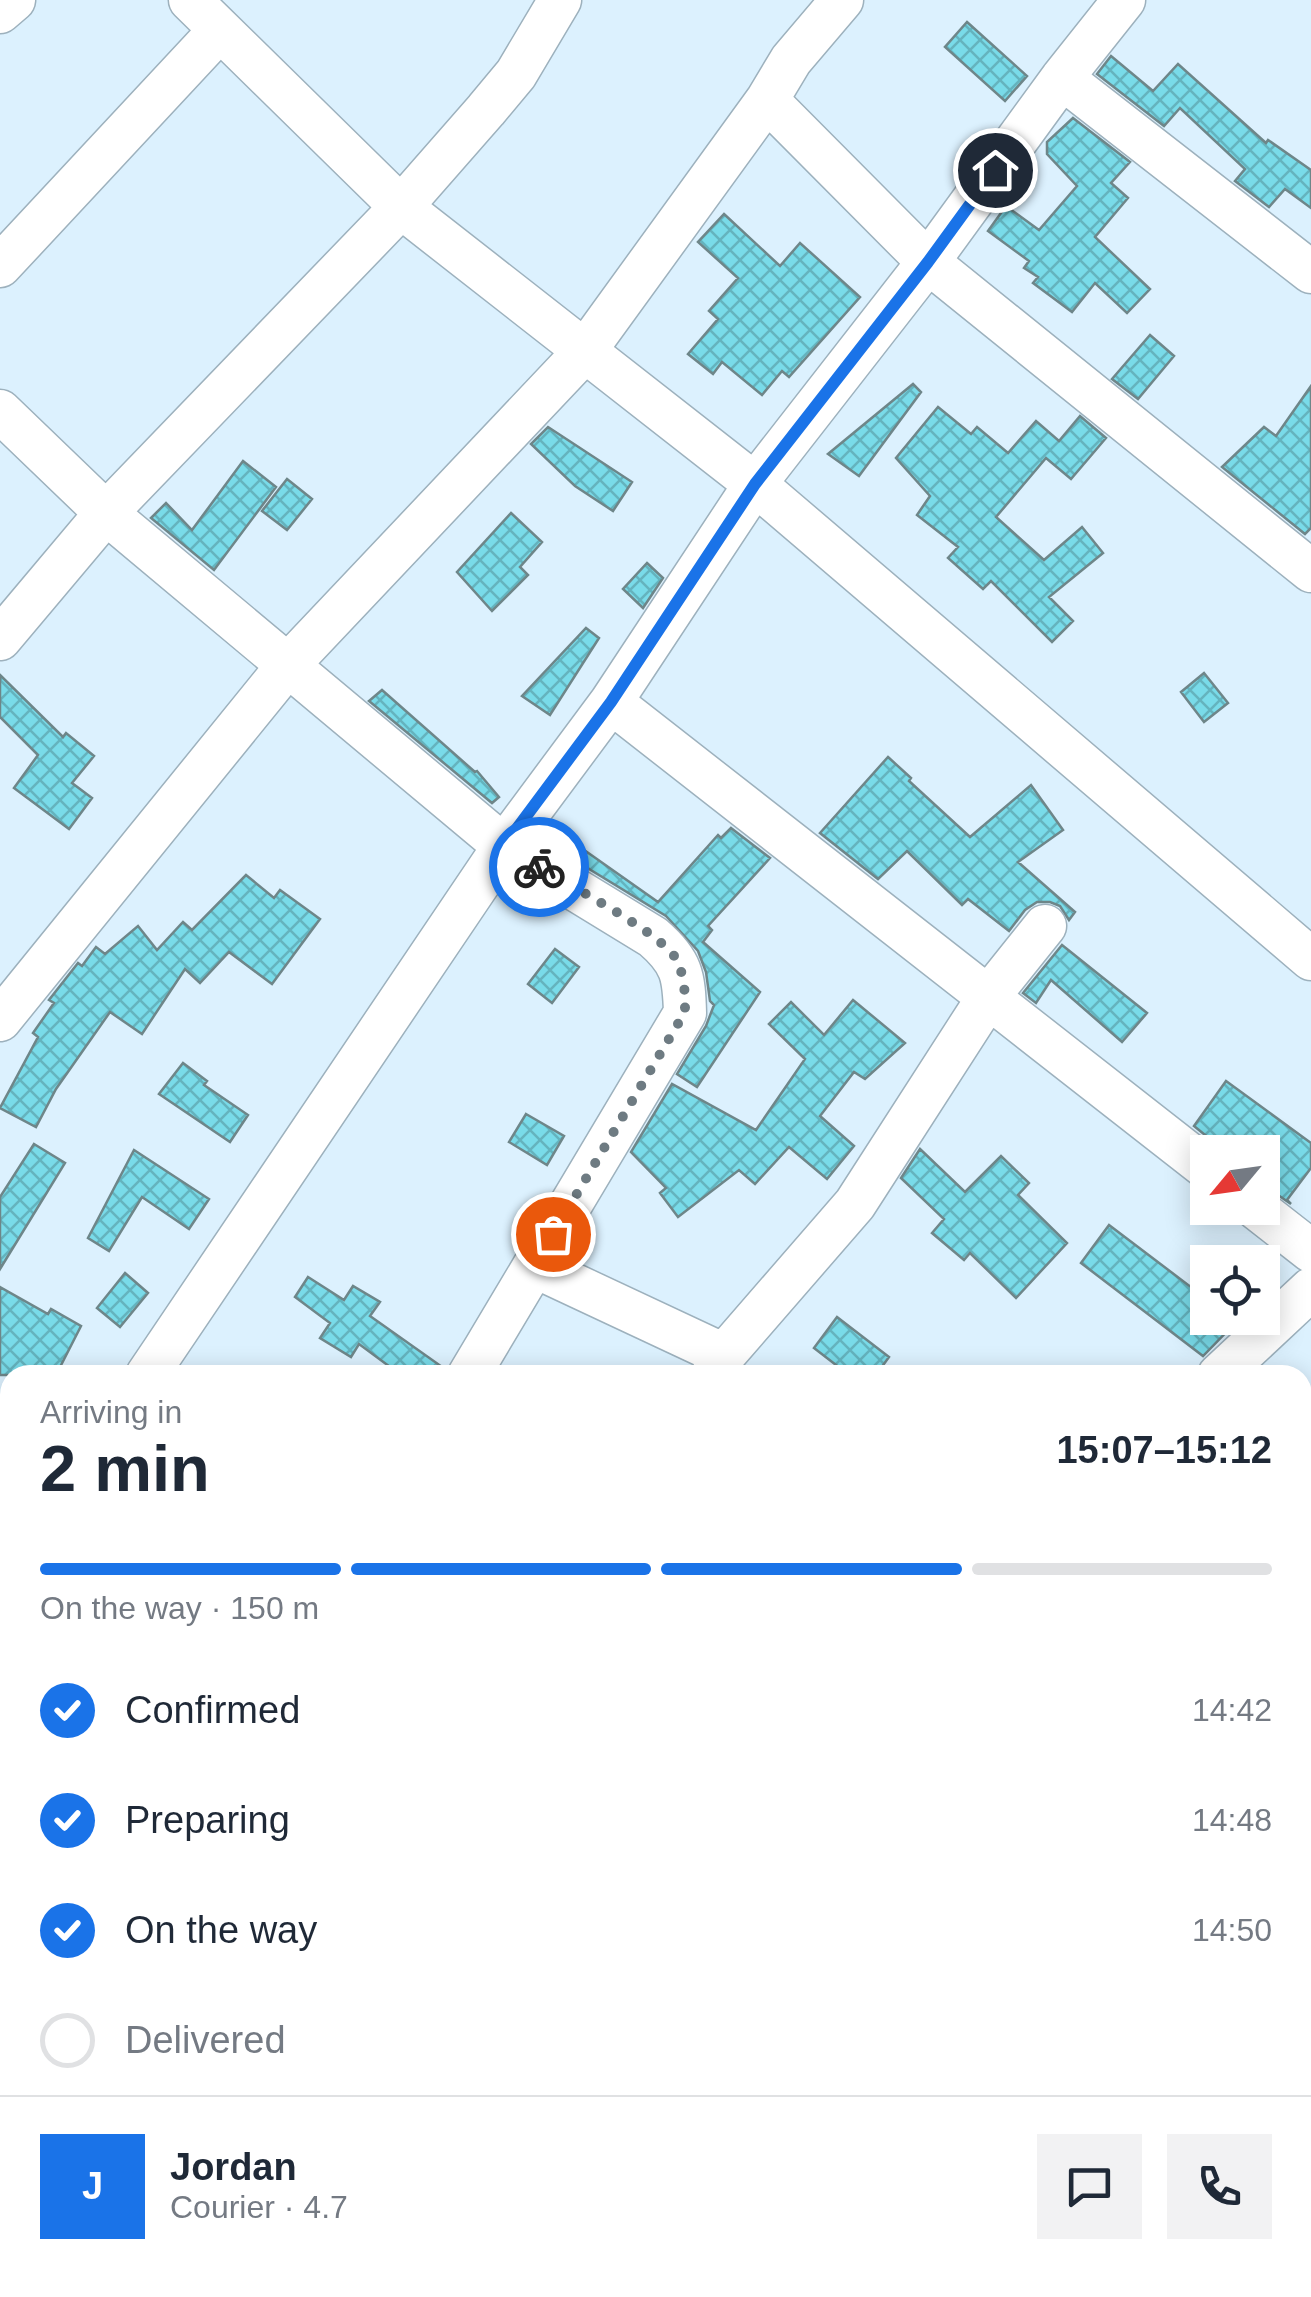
<!DOCTYPE html>
<html lang="en">
<head>
<meta charset="utf-8">
<style>
	:root { --surface:#fff; --page:#f2f2f3; --text:#1f2937; --muted:#747a83; --line:#e0e1e3; --accent:#1a73e8 }
	body { margin:0; font-family:Arial,sans-serif; background:var(--page); color:var(--text); height:100vh; display:flex; flex-direction:column; font-size:38px; white-space:nowrap }
	* { box-sizing:border-box; margin:0 }
	p { font-size:32px; color:var(--muted) }
	.icon { flex:none; width:55px; height:55px; fill:none; stroke:currentColor; stroke-width:2; stroke-linecap:round; stroke-linejoin:round }
	.map { position:relative; flex:1; overflow:hidden }
	.drawer { position:absolute; left:0px; top:1365px; width:1312px; height:932px; display:flex; flex-direction:column; background:var(--surface); border-radius:30px 30px 0 0; box-shadow:0 5px 25px #0003 }
	.drawer>* { flex:none }
	.needle { width:65px; rotate:241deg }
	.fabs { position:absolute; left:1190px; top:1135px; display:grid; gap:20px }
	.fabs a { display:grid; place-items:center; width:90px; height:90px; border-radius:0px; background:var(--surface); box-shadow:0 5px 25px #0003; font-size:50px }
	.pin { position:absolute; display:grid; place-items:center; width:85px; height:85px; color:#fff; margin:-42px; border:5px solid #fff; border-radius:50%; box-shadow:0 2px 10px #0007 }
	.courier { position:absolute; display:grid; place-items:center; width:100px; height:100px; margin:-50px; border:8px solid #1a73e8; border-radius:50%; background:#fff; color:#222; box-shadow:0 2px 12px #0007 }
	.head em { font-style:normal; font-weight:700 }
	.head div { display:flex; flex-direction:column-reverse }
	.head { display:flex; align-items:center; justify-content:space-between; height:170px; padding:0 40px }
	h1 { font-size:65px; font-weight:700; line-height:75px }
	.bar { display:grid; grid-template-columns:repeat(4,1fr); gap:15px 10px; align-content:center; height:120px; padding:0 40px }
	.bar i { height:12px; border-radius:8px; background:var(--line) }
	.bar .on { background:var(--accent) }
	.bar p { grid-column:span 4 }
	.line { display:flex; align-items:center; gap:25px; padding:0 40px; border-top:2px solid var(--line) }
	.line div { flex:1 }
	.round { display:grid; place-items:center; flex:none; width:105px; height:105px; border-radius:0px; background:var(--page) }
	ol { padding:0 40px; list-style:none }
	li { display:flex; align-items:center; gap:30px; height:110px }
	li p { margin-inline-start:auto }
	li .icon { padding:10px; border-radius:50%; background:var(--accent); color:#fff; stroke-width:4 }
	li:last-child { color:var(--muted) }
	li i { width:55px; height:55px; border:5px solid var(--line); border-radius:50% }
	.map>svg:first-child { display:block }
	.building { fill:url(#building-cross-hatch); stroke:#6e8689; stroke-width:2.5 }
	.lines { fill:none; stroke-linecap:round; stroke-linejoin:round }
	.street-casing { stroke:#9db1bd; stroke-width:45 }
	.street { stroke:#fff; stroke-width:42 }
	.done { stroke:#6e7b82; stroke-width:10; stroke-dasharray:0 18 }
	.route { stroke:#1a73e8; stroke-width:12 }
</style>
</head>
<body>
<div class="map">
<svg width="1311" height="2297" viewBox="0 0 1311 2297">
	<defs>
		<pattern id="building-cross-hatch" width="8" height="8" patternUnits="userSpaceOnUse" patternTransform="scale(2.5)"><rect width="8" height="8" fill="#79dbe9"/><path d="M0 0l8 8M0 8l8-8" fill="none" stroke="#64b3be"/></pattern>
	</defs>
	<rect width="100%" height="100%" fill="#dcf1fe"/>
	<!-- building -->
	<path class="building" d="M967 22 1027 76 1005 101 945 47Z
		M1111 56 1153 91 1178 64 1266 143 1268 140 1311 170V208L1285 189 1269 207 1235 181 1245 169 1180 108 1164 126 1097 74Z
		M1073 118 1130 162 1111 183 1128 198 1095 237 1150 289 1127 313 1095 283 1072 312 1033 283 1038 277 1024 268 1029 261 988 231 1006 206 1039 230 1077 186 1047 154V142Z
		M724 214 780 266 800 243 860 297 789 377 782 371 762 395 722 362 713 374 688 354 718 319 709 311 738 278 698 242Z
		M1150 335 1174 356 1138 399 1112 379Z
		M913 384 921 392 859 476 828 454Z
		M1311 386V528L1305 534 1222 467 1264 427 1276 436Z
		M938 407 971 434 977 427 1008 453 1036 421 1059 441 1080 416 1106 438 1071 479 1046 458 996 517 1044 560 1082 527 1103 553 1049 597 1073 621 1052 642 991 581 983 589 948 558 958 547 917 515 930 496 896 458Z
		M548 427 632 482 613 511 575 486 531 444Z
		M243 461 276 487 214 570 151 518 166 503 192 530Z
		M287 479 312 499 287 530 262 511Z
		M511 513 542 542 520 567 528 575 492 611 457 572Z
		M647 563 663 578 643 608 623 589Z
		M586 628 599 638 550 715 522 696Z
		M1204 673 1228 703 1204 722 1181 692Z
		M0 675 63 737 66 733 94 756 72 783 92 798 69 829 14 788 38 755 0 717Z
		M382 690 475 772 477 771 499 797 492 803 369 701Z
		M888 757 911 778 909 781 970 837 1031 785 1063 830 1018 862 1075 912 1069 920 1060 906 1050 902H1037L1025 910 1009 931 968 899 962 905 907 851 878 879 820 833Z
		M731 828 770 858 708 926 712 930 703 942 760 992 697 1087 677 1074 706 1026 714 1005 710 1001 706 972 698 951 666 916 563 853 570 840 658 902 718 835 721 838Z
		M246 875 274 898 280 890 320 919 272 984 229 952 200 983 185 969 142 1034 110 1012 56 1089 36 1127 0 1108 38 1037 33 1033 54 1003 49 1000 78 963 82 966 96 947 105 954 138 926 157 950 183 922 192 930Z
		M1062 945 1147 1013 1122 1042 1051 980 1036 1003 1023 993Z
		M555 949 579 967 552 1003 528 984Z
		M853 1000 905 1043 865 1079 854 1072 820 1116 854 1146 827 1179 789 1147 755 1184 739 1170 678 1217 660 1193 666 1188 631 1152 672 1084 756 1130 805 1059 769 1024 791 1002 824 1035Z
		M183 1063 207 1081 204 1085 248 1115 230 1142 159 1094Z
		M1226 1081 1311 1143V1168L1287 1200 1291 1204 1262 1184V1152H1226L1194 1126Z
		M526 1114 564 1136 547 1165 509 1142Z
		M34 1144 65 1163 0 1269V1197Z
		M920 1149 965 1192 1001 1156 1029 1183 1018 1195 1067 1243 1016 1298 970 1253 964 1260 932 1233 944 1219 901 1178Z
		M134 1150 209 1199 189 1229 142 1197 109 1251 88 1238Z
		M1109 1225 1208 1300V1318H1240L1203 1356 1081 1263Z
		M125 1273 148 1293 120 1327 97 1308Z
		M308 1277 344 1300 353 1286 380 1302 370 1316 445 1369 444 1375H401L359 1344 351 1357 320 1338 330 1323 295 1297Z
		M0 1287 48 1314 51 1309 81 1326 56 1375H0Z
		M837 1317 889 1357 876 1375H849L814 1348Z"/>
	<g class="lines">
		<defs>
			<path id="street" d="M190 0 401 207 755 484 1311 959
				M0 12 14 0
				M1062 78 1311 272
				M767 100 928 262 1311 571
				M0 266 219 31
				M0 411 106 513 504 846 653 937C682 962 684 976 685 1013L469 1375
				M0 639 106 513 401 207 486 110 516 74 560 0
				M611 702 1208 1169
				M0 1020 288 665 585 351 767 100 791 60 842 0
				M1256 1208 1311 1251
				M534 1266 724 1355
				M147 1375 504 846 611 702 755 484 928 262 1062 78 1124 0
				M712 1375 724 1355 855 1204 989 996 1045 926
				M1219 1375 1311 1289
				M1302 1410 1311 1420
				M0 1489 10 1495
				M0 1574 10 1563
				M0 1923 10 1912
				M1302 2026 1311 2034
				M935 2288 945 2297
				M199 2297 207 2288
				M756 2297 764 2288"/>
		</defs>
		<!-- street casing -->
		<use href="#street" class="street-casing"/>
		<!-- street -->
		<use href="#street" class="street"/>
	</g>
	<g class="lines">
		<!-- done -->
		<path class="done" d="M539 867C567 884 663 934 676 959 685 976 685 993 685 1012L553 1234"/>
		<!-- route -->
		<path class="route" d="M539 867 504 846 611 702 755 484 928 262 995 170"/>
	</g>
</svg>
<div class="fabs">
<a><svg class="needle" viewBox="-14 -14 28 28"><path d="M0-13l5 13h-10z" fill="#e53935"/><path d="M0 13l5-13h-10z" fill="#747a83"/></svg></a>
<a><svg class="icon" aria-label="locate" viewBox="0 0 24 24"><circle cx="12" cy="12" r="6"/><path d="M12 2v4M12 18v4M2 12h4M18 12h4"/></svg></a>
</div>
<div class="pin" style="left:553px;top:1234px;background:#ea580c"><svg class="icon" aria-label="bag" viewBox="0 0 24 24"><path d="M5 8h14l-1 12H6zM9 8a3 3 0 0 1 6 0"/></svg></div>
<div class="pin" style="left:995px;top:170px;background:#1f2937"><svg class="icon" aria-label="home" viewBox="0 0 24 24"><path d="M3 11l9-7 9 7M6 9v11h12V9"/></svg></div>
<div class="courier" style="left:539px;top:867px"><svg class="icon" aria-label="bike" viewBox="0 0 24 24"><circle cx="6" cy="16" r="4"/><circle cx="18" cy="16" r="4"/><path d="M6 16l4-8h5l3 8M10 8l3 8H6M13 5h3"/></svg></div>
<section class="drawer">
<div class="head"><div><h1>2 min</h1><p>Arriving in</p></div><em>15:07–15:12</em></div>
<div class="bar"><i class="on"></i><i class="on"></i><i class="on"></i><i></i><p>On the way · 150 m</p></div>
<ol>
<li><svg class="icon" aria-label="check" viewBox="0 0 24 24"><path d="M5 12l5 5 9-10"/></svg>Confirmed<p>14:42</p></li>
<li><svg class="icon" aria-label="check" viewBox="0 0 24 24"><path d="M5 12l5 5 9-10"/></svg>Preparing<p>14:48</p></li>
<li><svg class="icon" aria-label="check" viewBox="0 0 24 24"><path d="M5 12l5 5 9-10"/></svg>On the way<p>14:50</p></li>
<li><i></i>Delivered</li>
</ol>
<div class="line" style="height:180px"><b class="round" style="background:var(--accent);color:#fff">J</b><div><b>Jordan</b><p>Courier · 4.7</p></div><a class="round"><svg class="icon" aria-label="chat" viewBox="0 0 24 24"><path d="M4 5h16v11H9l-5 4z"/></svg></a><a class="round"><svg class="icon" aria-label="phone" viewBox="0 0 24 24"><path d="M5 4h4l2 5-3 2q2 4 5 5l2-3 5 2v4C11 20 4 13 5 4z"/></svg></a></div>
</section>
</div>
</body>
</html>
